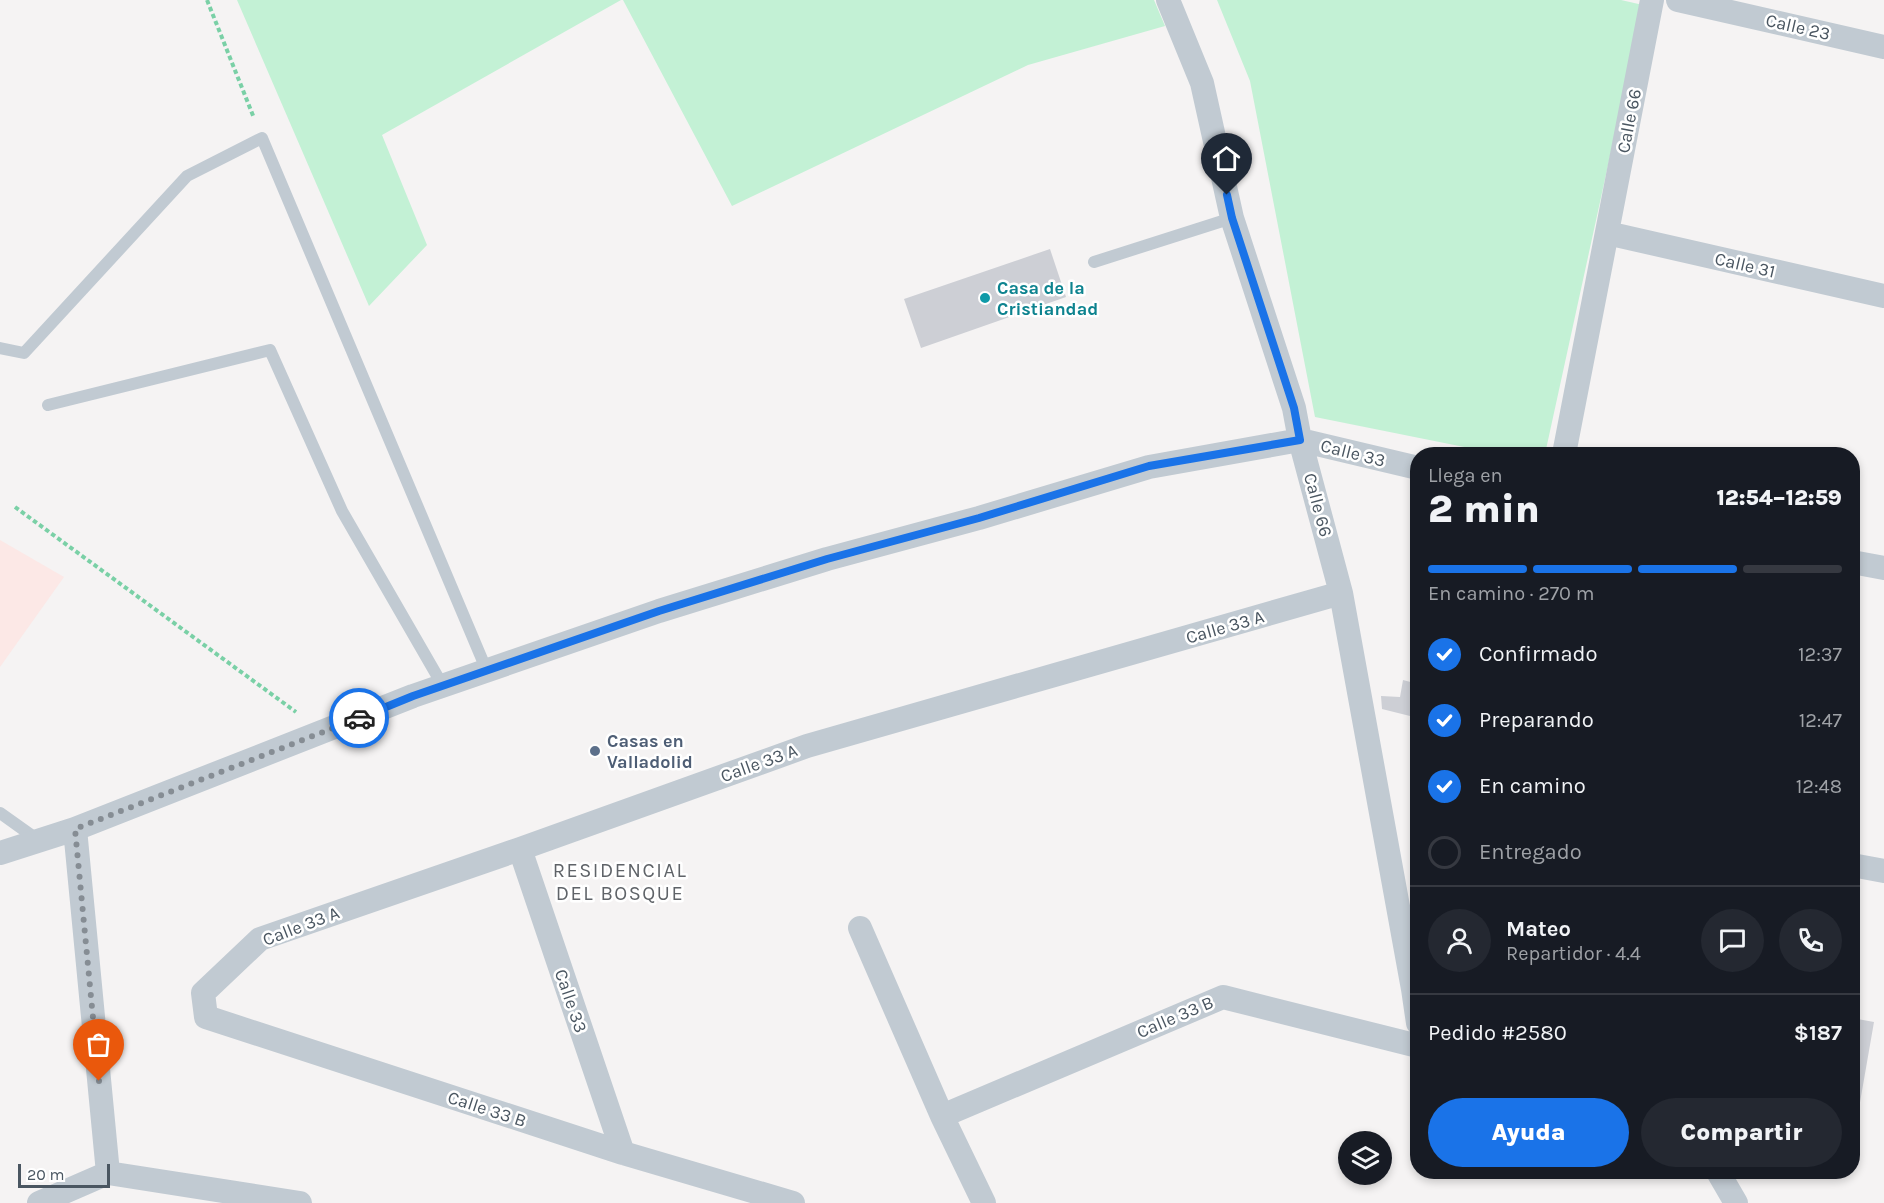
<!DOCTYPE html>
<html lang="es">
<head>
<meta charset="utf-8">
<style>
	:root { --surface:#171b24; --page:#242831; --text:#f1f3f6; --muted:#9ea1a6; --line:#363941; --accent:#1a73e8 }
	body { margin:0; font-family:Karla,sans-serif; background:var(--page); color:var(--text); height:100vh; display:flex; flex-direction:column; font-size:22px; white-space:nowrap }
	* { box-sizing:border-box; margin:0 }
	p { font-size:20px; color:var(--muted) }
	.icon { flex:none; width:33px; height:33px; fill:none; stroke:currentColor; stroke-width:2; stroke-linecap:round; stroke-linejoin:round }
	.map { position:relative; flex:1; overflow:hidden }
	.sheet { position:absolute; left:1410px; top:447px; width:450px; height:732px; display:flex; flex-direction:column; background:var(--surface); border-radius:24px; box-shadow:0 3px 9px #0003 }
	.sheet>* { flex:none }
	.tools { position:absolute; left:1338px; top:1131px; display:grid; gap:12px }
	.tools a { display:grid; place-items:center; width:54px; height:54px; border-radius:50%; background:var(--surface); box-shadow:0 3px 9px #0003; font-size:30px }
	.scale { position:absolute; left:18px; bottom:15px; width:92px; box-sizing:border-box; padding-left:6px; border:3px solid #4a5661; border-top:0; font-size:16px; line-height:21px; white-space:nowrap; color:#4a5661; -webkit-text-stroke:4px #fff; paint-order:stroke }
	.pin { position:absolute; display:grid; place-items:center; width:51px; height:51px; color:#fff; margin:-62px -26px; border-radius:50% 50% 50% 0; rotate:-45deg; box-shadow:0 0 6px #0007 }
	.pin .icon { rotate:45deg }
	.courier { position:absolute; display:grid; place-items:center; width:60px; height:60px; margin:-30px; border:4px solid #1a73e8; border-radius:50%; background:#fff; color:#222; box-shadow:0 2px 8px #0007 }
	.headline em { font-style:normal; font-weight:800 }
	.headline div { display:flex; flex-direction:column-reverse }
	.headline { display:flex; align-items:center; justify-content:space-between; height:102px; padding:0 18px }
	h1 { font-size:39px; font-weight:800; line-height:45px }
	.bar { display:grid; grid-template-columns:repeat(4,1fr); gap:9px 6px; align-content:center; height:72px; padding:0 18px }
	.bar i { height:8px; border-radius:4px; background:var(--line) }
	.bar .current { background:var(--accent) }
	.bar p { grid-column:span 4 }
	.line { display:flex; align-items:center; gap:15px; padding:0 18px; border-top:2px solid var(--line) }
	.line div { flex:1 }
	.round { display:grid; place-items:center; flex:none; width:63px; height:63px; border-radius:32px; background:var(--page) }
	ol { padding:0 18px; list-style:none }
	li { display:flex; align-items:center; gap:18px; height:66px }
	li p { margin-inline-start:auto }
	li .icon { padding:6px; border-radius:50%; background:var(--accent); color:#fff; stroke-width:4 }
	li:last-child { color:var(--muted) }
	li i { width:33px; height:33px; border:3px solid var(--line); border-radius:50% }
	.action { display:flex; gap:12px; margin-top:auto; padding:12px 18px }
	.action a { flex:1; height:69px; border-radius:36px; background:var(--accent); color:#fff; font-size:24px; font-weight:800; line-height:69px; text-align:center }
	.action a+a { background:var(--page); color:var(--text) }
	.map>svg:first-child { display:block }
	.medical { fill:#fce8e6 }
	.green { fill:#c3f1d5 }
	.building { fill:#cdcfd5 }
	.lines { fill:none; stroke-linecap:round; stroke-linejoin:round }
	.path { stroke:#7ad0a6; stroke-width:4; stroke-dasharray:4.5 3; stroke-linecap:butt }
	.lane { stroke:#c1cad2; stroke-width:12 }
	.street { stroke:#c1cad2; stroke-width:24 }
	.done { stroke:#868d94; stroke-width:6; stroke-dasharray:0 10.8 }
	.route { stroke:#1a73e8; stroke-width:8 }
	.culture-dot { fill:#0f9aa8; stroke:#fff; stroke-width:2 }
	.service-dot { fill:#5c6f8a; stroke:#fff; stroke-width:2 }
	.labels { text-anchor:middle; stroke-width:5; stroke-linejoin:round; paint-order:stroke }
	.street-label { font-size:18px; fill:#4a5661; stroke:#fff }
	.culture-label { font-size:18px; font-weight:bold; fill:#0d838f; stroke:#fff; text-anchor:start }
	.service-label { font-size:18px; font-weight:bold; fill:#4e5e75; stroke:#fff; text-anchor:start }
	.neighbourhood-label { font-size:20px; letter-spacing:1.5px; fill:#5f6368; stroke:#fff }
</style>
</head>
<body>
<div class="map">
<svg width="1884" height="1203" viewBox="0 0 1884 1203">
	<rect width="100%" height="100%" fill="#f5f3f3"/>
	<!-- medical -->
	<path class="medical" d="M0 540 64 577 0 667Z"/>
	<!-- green -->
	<path class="green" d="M237 0H621L382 135 427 245 369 306Z
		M623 0H1154L1165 26 1028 65 732 206Z
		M1217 0H1621L1643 5 1545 454H1499L1315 417 1250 81Z"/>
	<!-- building -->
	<path class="building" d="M1050 249 1066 297 921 348 904 299Z
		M1403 680 1418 684V718L1382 709 1381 696 1400 697Z
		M1852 1018 1874 1022 1855 1131 1852 1130Z"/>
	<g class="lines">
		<!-- path -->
		<path class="path" d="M207 0 254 118
			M15 507 296 712"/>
		<!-- lane -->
		<path class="lane" d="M1094 262 1232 218
			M0 348 24 353 187 176 262 138 487 671
			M48 405 270 350 342 511 443 686
			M0 813 38 840"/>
		<!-- street -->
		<path class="street" d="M1168 0 1202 83 1232 218 1294 408 1300 440 1341 593 1413 989 1418 1023
			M1678 0 1884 47
			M1607 233 1884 296
			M1564 454 1652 0
			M1852 562 1884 568
			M75 829 108 1173
			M520 849 623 1153
			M0 853 75 829 413 696 659 611 827 559 979 518 1149 467 1300 440 1418 468
			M1852 865 1884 871
			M860 928 942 1116 984 1203
			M942 1116 1223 997 1418 1046
			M1718 1172 1736 1203
			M108 1173 300 1203
			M39 1203 108 1173
			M793 1203 623 1153 206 1017 203 993 260 939 520 849 807 746 1341 593"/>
	</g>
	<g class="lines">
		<!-- done -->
		<path class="done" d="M99 1081 75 829 359 718"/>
		<!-- route -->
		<path class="route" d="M359 718 413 696 659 611 827 559 979 518 1149 466 1300 440 1294 408 1232 218 1227 195"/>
	</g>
	<!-- markers -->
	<circle class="culture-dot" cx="985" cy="298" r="6"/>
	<circle class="service-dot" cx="595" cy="751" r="6"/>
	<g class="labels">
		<!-- street labels -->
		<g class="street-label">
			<text transform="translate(1798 27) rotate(13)" y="6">Calle 23</text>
			<text transform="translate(1629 121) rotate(-79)" y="6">Calle 66</text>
			<text transform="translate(1745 265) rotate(13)" y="6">Calle 31</text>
			<text transform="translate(1353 453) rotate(14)" y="6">Calle 33</text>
			<text transform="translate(1318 505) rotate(75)" y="6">Calle 66</text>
			<text transform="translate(1225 627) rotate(-16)" y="6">Calle 33 A</text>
			<text transform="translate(759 763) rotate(-20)" y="6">Calle 33 A</text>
			<text transform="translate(301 926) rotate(-21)" y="6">Calle 33 A</text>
			<text transform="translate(571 1001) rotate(71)" y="6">Calle 33</text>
			<text transform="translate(1175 1017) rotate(-23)" y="6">Calle 33 B</text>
			<text transform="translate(487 1109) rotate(18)" y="6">Calle 33 B</text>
		</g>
		<!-- culture labels -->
		<g class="culture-label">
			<text x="997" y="294">Casa de la<tspan x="997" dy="21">Cristiandad</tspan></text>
		</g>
		<!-- service labels -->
		<g class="service-label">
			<text x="607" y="747">Casas en<tspan x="607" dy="21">Valladolid</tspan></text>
		</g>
		<!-- neighbourhood labels -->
		<g class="neighbourhood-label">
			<text x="620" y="877">RESIDENCIAL<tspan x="620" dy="23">DEL BOSQUE</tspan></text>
		</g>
	</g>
</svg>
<div class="tools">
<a><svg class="icon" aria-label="layers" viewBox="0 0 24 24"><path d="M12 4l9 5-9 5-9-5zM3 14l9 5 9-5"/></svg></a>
</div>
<div class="scale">20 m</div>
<div class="pin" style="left:99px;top:1081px;background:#ea580c"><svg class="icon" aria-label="bag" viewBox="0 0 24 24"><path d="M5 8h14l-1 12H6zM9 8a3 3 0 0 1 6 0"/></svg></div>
<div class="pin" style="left:1227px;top:195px;background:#1f2937"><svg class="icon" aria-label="home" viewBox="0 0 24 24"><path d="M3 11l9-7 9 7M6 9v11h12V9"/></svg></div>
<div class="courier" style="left:359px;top:718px"><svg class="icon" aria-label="car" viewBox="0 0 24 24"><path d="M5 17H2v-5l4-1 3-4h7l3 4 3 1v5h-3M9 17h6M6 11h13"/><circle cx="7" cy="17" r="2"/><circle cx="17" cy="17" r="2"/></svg></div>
<section class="sheet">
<div class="headline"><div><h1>2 min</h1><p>Llega en</p></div><em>12:54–12:59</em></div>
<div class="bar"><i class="current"></i><i class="current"></i><i class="current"></i><i></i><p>En camino · 270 m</p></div>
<ol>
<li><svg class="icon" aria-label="check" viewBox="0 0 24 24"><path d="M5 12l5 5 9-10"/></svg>Confirmado<p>12:37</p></li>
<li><svg class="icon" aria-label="check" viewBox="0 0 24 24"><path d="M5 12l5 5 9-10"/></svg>Preparando<p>12:47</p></li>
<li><svg class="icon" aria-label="check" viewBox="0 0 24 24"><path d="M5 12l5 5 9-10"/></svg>En camino<p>12:48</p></li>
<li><i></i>Entregado</li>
</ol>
<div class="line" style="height:108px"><a class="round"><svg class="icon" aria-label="person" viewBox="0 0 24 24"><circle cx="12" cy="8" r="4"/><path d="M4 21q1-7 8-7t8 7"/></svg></a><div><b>Mateo</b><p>Repartidor · 4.4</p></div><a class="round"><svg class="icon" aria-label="chat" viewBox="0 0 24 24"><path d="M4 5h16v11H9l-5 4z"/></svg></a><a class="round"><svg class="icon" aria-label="phone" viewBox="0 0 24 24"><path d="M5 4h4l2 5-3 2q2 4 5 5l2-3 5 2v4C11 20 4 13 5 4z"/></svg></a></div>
<div class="line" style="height:78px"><div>Pedido #2580</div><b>$187</b></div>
<div class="action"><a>Ayuda</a><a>Compartir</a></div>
</section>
</div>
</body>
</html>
